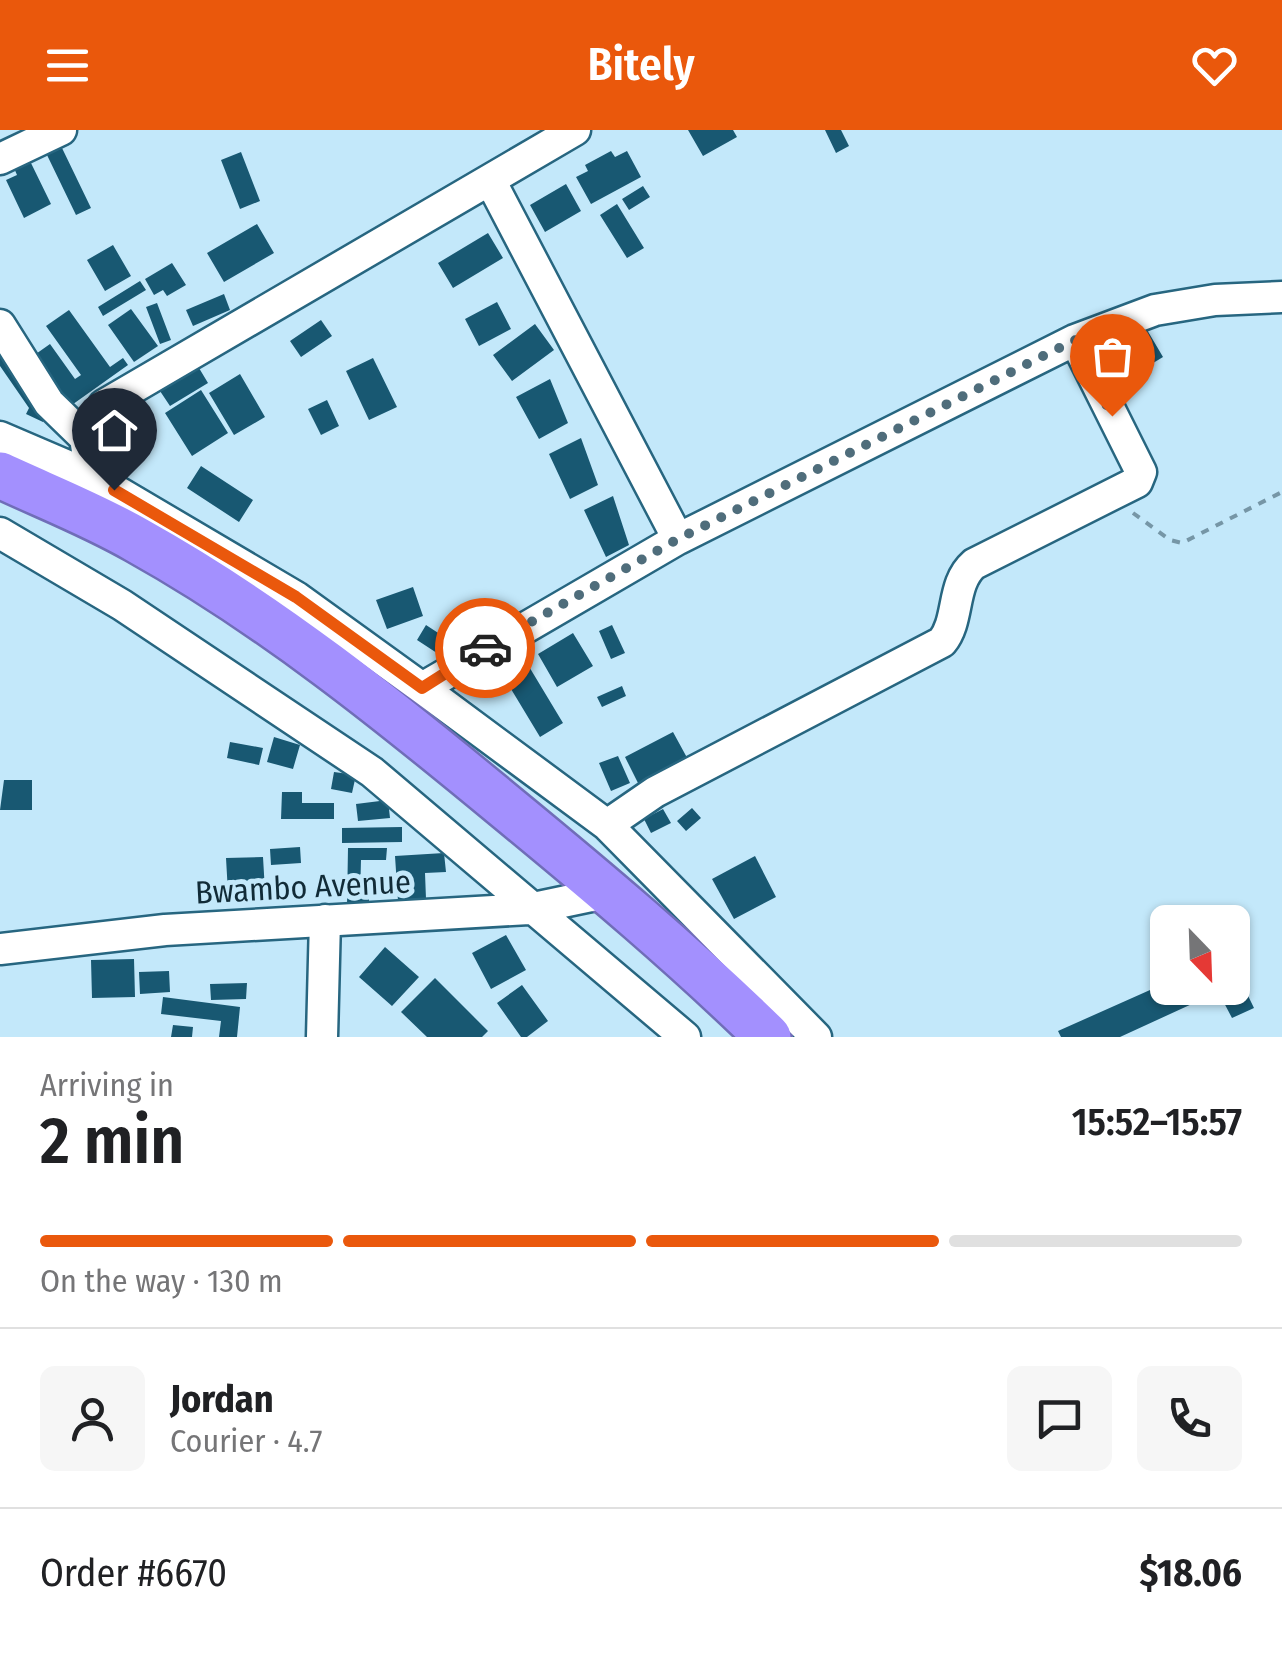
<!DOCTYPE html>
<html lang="en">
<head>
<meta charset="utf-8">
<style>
	:root { --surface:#fff; --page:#f6f6f6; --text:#202124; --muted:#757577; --line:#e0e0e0; --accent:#ea580c }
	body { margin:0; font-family:"Fira Sans Condensed",sans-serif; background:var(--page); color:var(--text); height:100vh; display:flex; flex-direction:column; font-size:38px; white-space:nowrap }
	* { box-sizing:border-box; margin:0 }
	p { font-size:32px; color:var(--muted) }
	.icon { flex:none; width:55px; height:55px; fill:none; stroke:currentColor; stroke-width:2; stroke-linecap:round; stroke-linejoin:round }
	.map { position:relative; height:907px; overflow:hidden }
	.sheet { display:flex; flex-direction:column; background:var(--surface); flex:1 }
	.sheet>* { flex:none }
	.needle { width:65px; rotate:157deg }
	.tools { position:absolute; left:1150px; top:775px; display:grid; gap:20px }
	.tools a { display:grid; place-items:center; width:100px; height:100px; border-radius:15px; background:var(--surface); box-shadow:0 2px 8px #0004; font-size:50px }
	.pin { position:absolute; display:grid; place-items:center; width:85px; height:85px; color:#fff; margin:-102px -42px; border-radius:50% 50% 50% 0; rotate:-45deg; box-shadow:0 0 10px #0007 }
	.pin .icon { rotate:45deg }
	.courier { position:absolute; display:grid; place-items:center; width:100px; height:100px; margin:-50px; border:8px solid #ea580c; border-radius:50%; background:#fff; color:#222; box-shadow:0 2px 12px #0007 }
	.headline em { font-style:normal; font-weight:600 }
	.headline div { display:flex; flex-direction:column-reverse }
	.headline { display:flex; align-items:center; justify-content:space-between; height:170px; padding:0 40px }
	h1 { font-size:65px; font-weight:600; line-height:75px }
	.bar { display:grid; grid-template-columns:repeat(4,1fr); gap:15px 10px; align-content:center; height:120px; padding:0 40px }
	.bar i { height:12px; border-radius:8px; background:var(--line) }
	.bar .on { background:var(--accent) }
	.bar p { grid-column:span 4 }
	.line { display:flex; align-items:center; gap:25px; padding:0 40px; border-top:2px solid var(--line) }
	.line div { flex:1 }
	.round { display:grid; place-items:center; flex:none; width:105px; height:105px; border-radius:15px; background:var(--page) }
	header { display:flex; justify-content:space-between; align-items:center; height:130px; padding:0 40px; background:var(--accent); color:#fff; font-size:45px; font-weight:600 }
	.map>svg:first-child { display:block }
	.building { fill:#185872 }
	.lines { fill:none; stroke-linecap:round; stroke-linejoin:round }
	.minor-casing { stroke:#276680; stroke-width:35 }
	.highway-casing { stroke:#706db8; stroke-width:50 }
	.path { stroke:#7696a6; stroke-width:4; stroke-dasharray:8 8; stroke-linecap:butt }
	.minor { stroke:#fff; stroke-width:30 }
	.highway { stroke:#a390fe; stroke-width:45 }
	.done { stroke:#4f6d7b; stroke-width:10; stroke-dasharray:0 18 }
	.route { stroke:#ea580c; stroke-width:12 }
	.labels { text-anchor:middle; stroke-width:10; stroke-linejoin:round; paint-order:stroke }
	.street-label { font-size:32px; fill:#112b37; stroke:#c3e8fa }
</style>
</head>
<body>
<header><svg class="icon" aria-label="menu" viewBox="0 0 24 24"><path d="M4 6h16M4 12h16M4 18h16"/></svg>Bitely<svg class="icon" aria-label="heart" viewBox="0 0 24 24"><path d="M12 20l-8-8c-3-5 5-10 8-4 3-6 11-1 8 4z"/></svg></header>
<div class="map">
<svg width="1282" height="907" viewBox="0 0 1282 907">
	<rect width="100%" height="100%" fill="#c3e8fa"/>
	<!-- building -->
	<path class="building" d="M688 0H733L737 7 703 26Z
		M825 0H841L849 16 836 23Z
		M62 18 91 78 76 85 47 25Z
		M611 21 615 27 627 21 641 47 591 74 576 47 588 41 585 35Z
		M241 22 260 71 240 79 221 30Z
		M30 31 51 74 24 88 6 50 17 45 14 38Z
		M566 54 581 81 545 102 530 75Z
		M643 56 650 67 629 80 622 69Z
		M617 74 644 118 627 128 600 85Z
		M257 94 274 123 224 152 207 123Z
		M488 103 503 128 453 158 438 133Z
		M113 115 131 146 105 161 87 130Z
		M172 133 186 155 167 166 163 160 154 165 145 149Z
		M140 151 146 160 103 186 98 177Z
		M224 164 230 180 193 196 186 180Z
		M497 172 511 199 479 216 465 189Z
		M157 173 171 210 160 214 146 177Z
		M131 179 158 216 134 232 108 195Z
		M69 180 110 237 123 228 128 235 69 277 33 226 50 214 75 249 81 245 46 196Z
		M321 190 332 206 301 227 290 211Z
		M1143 193 1163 227 1125 250 1104 216Z
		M535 194 554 220 512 251 493 225Z
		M0 211 48 280 43 292 26 284 29 278 0 236Z
		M373 228 397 277 369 290 346 241Z
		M199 238 208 253 170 276 160 261Z
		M240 244 265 287 234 305 209 263Z
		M550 249 568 293 539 309 516 267Z
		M201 260 228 303 192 326 165 283Z
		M327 270 339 296 321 305 308 279Z
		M581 308 598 355 570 369 549 324Z
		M201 336 253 370 239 392 187 358Z
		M613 366 629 415 606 427 584 380Z
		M413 457 423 486 387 499 376 470Z
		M426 495 452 512 443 527 417 510Z
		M612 495 625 523 611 529 599 501Z
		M573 503 593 536 557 557 538 524Z
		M519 520 563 593 540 607 496 534Z
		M622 556 626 566 602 577 597 567Z
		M673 602 691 635 642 661 625 627Z
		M274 607 300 615 293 639 267 632Z
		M230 612 263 618 259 635 227 628Z
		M618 626 630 653 611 661 599 633Z
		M334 642 356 645 352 663 331 659Z
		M4 650H32V680H0Z
		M282 662H302V673H334V689H281Z
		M388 670 390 688 358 691 356 674Z
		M692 678 701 688 686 701 677 691Z
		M663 679 671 693 651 703 644 689Z
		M402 697V712L342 713V698Z
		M300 717 301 733 271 735 270 719Z
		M348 718H387L386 730H361L360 767H369V777L347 776Z
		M444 723 446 742 425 743 426 769 398 771 395 726Z
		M755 726 776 767 734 789 712 749Z
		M263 727 265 761 228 763 226 728Z
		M506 805 526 840 491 859 472 823Z
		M385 817 419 847 392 876 359 847Z
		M134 829 135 867 92 868 91 830Z
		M1235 839 1254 878 1232 888 1222 869 1233 864 1230 858Z
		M169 841 170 862 140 864 139 842Z
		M435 848 488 901 482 907H427L401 882Z
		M1168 852V858H1216L1218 862 1120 907H1061L1058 901Z
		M247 853 246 869 211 870 210 854Z
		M522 855 548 891 527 907H521L497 873Z
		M163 867 240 877 237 907H219L221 891 161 884Z
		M173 895 193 897 192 907H171Z"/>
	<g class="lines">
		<defs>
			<path id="minor" d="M0 29 61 0
				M490 50 678 409
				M0 195 49 273 85 308
				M0 307 91 346 296 467 422 558 607 695 816 907
				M91 346 85 308 104 275 575 0
				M0 403 122 475 372 642 685 907
				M422 558 678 409 1075 210 1155 180 1215 170 1282 167
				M607 695 655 662 942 512C960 490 951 454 974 434L1137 352 1141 342 1075 210
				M0 819 165 800 529 779 610 762
				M322 907 325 790"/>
			<path id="highway" d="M0 345C45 366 94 385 137 410 270 484 389 580 506 677 596 751 684 825 768 907"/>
		</defs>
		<!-- minor casing -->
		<use href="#minor" class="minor-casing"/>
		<!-- highway casing -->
		<use href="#highway" class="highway-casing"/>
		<!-- path -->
		<path class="path" d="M1133 383 1170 410 1182 413 1282 362"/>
		<!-- minor -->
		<use href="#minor" class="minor"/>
		<!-- highway -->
		<use href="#highway" class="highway"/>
	</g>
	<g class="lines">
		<!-- done -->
		<path class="done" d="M485 518 678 409 1075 210 1112 286"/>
		<!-- route -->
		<path class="route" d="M114 360 296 467 422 558 485 518"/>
	</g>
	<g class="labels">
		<!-- street labels -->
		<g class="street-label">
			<text transform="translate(303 757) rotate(-3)" y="11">Bwambo Avenue</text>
		</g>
	</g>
</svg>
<div class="tools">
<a><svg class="needle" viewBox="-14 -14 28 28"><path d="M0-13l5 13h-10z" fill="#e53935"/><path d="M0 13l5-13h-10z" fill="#757577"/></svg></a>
</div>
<div class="pin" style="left:1112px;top:286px;background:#ea580c"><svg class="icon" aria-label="bag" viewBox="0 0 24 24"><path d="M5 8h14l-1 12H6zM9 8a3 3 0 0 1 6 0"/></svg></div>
<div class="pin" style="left:114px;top:360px;background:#1f2937"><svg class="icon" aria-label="home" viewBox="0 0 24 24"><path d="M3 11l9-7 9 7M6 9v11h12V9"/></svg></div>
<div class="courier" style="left:485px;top:518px"><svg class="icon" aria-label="car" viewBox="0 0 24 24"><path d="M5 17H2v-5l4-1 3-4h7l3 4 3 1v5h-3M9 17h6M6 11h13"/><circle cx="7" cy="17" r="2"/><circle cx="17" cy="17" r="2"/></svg></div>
</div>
<section class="sheet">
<div class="headline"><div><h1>2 min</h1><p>Arriving in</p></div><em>15:52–15:57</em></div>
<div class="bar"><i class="on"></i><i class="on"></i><i class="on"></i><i></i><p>On the way · 130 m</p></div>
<div class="line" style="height:180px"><a class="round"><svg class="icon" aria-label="person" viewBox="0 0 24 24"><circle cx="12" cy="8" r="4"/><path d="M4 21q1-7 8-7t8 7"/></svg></a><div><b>Jordan</b><p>Courier · 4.7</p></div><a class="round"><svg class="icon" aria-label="chat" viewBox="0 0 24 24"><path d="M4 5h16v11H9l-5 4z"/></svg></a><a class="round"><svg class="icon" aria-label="phone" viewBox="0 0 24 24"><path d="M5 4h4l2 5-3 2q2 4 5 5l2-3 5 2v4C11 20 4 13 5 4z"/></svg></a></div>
<div class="line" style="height:130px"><div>Order #6670</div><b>$18.06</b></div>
</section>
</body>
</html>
